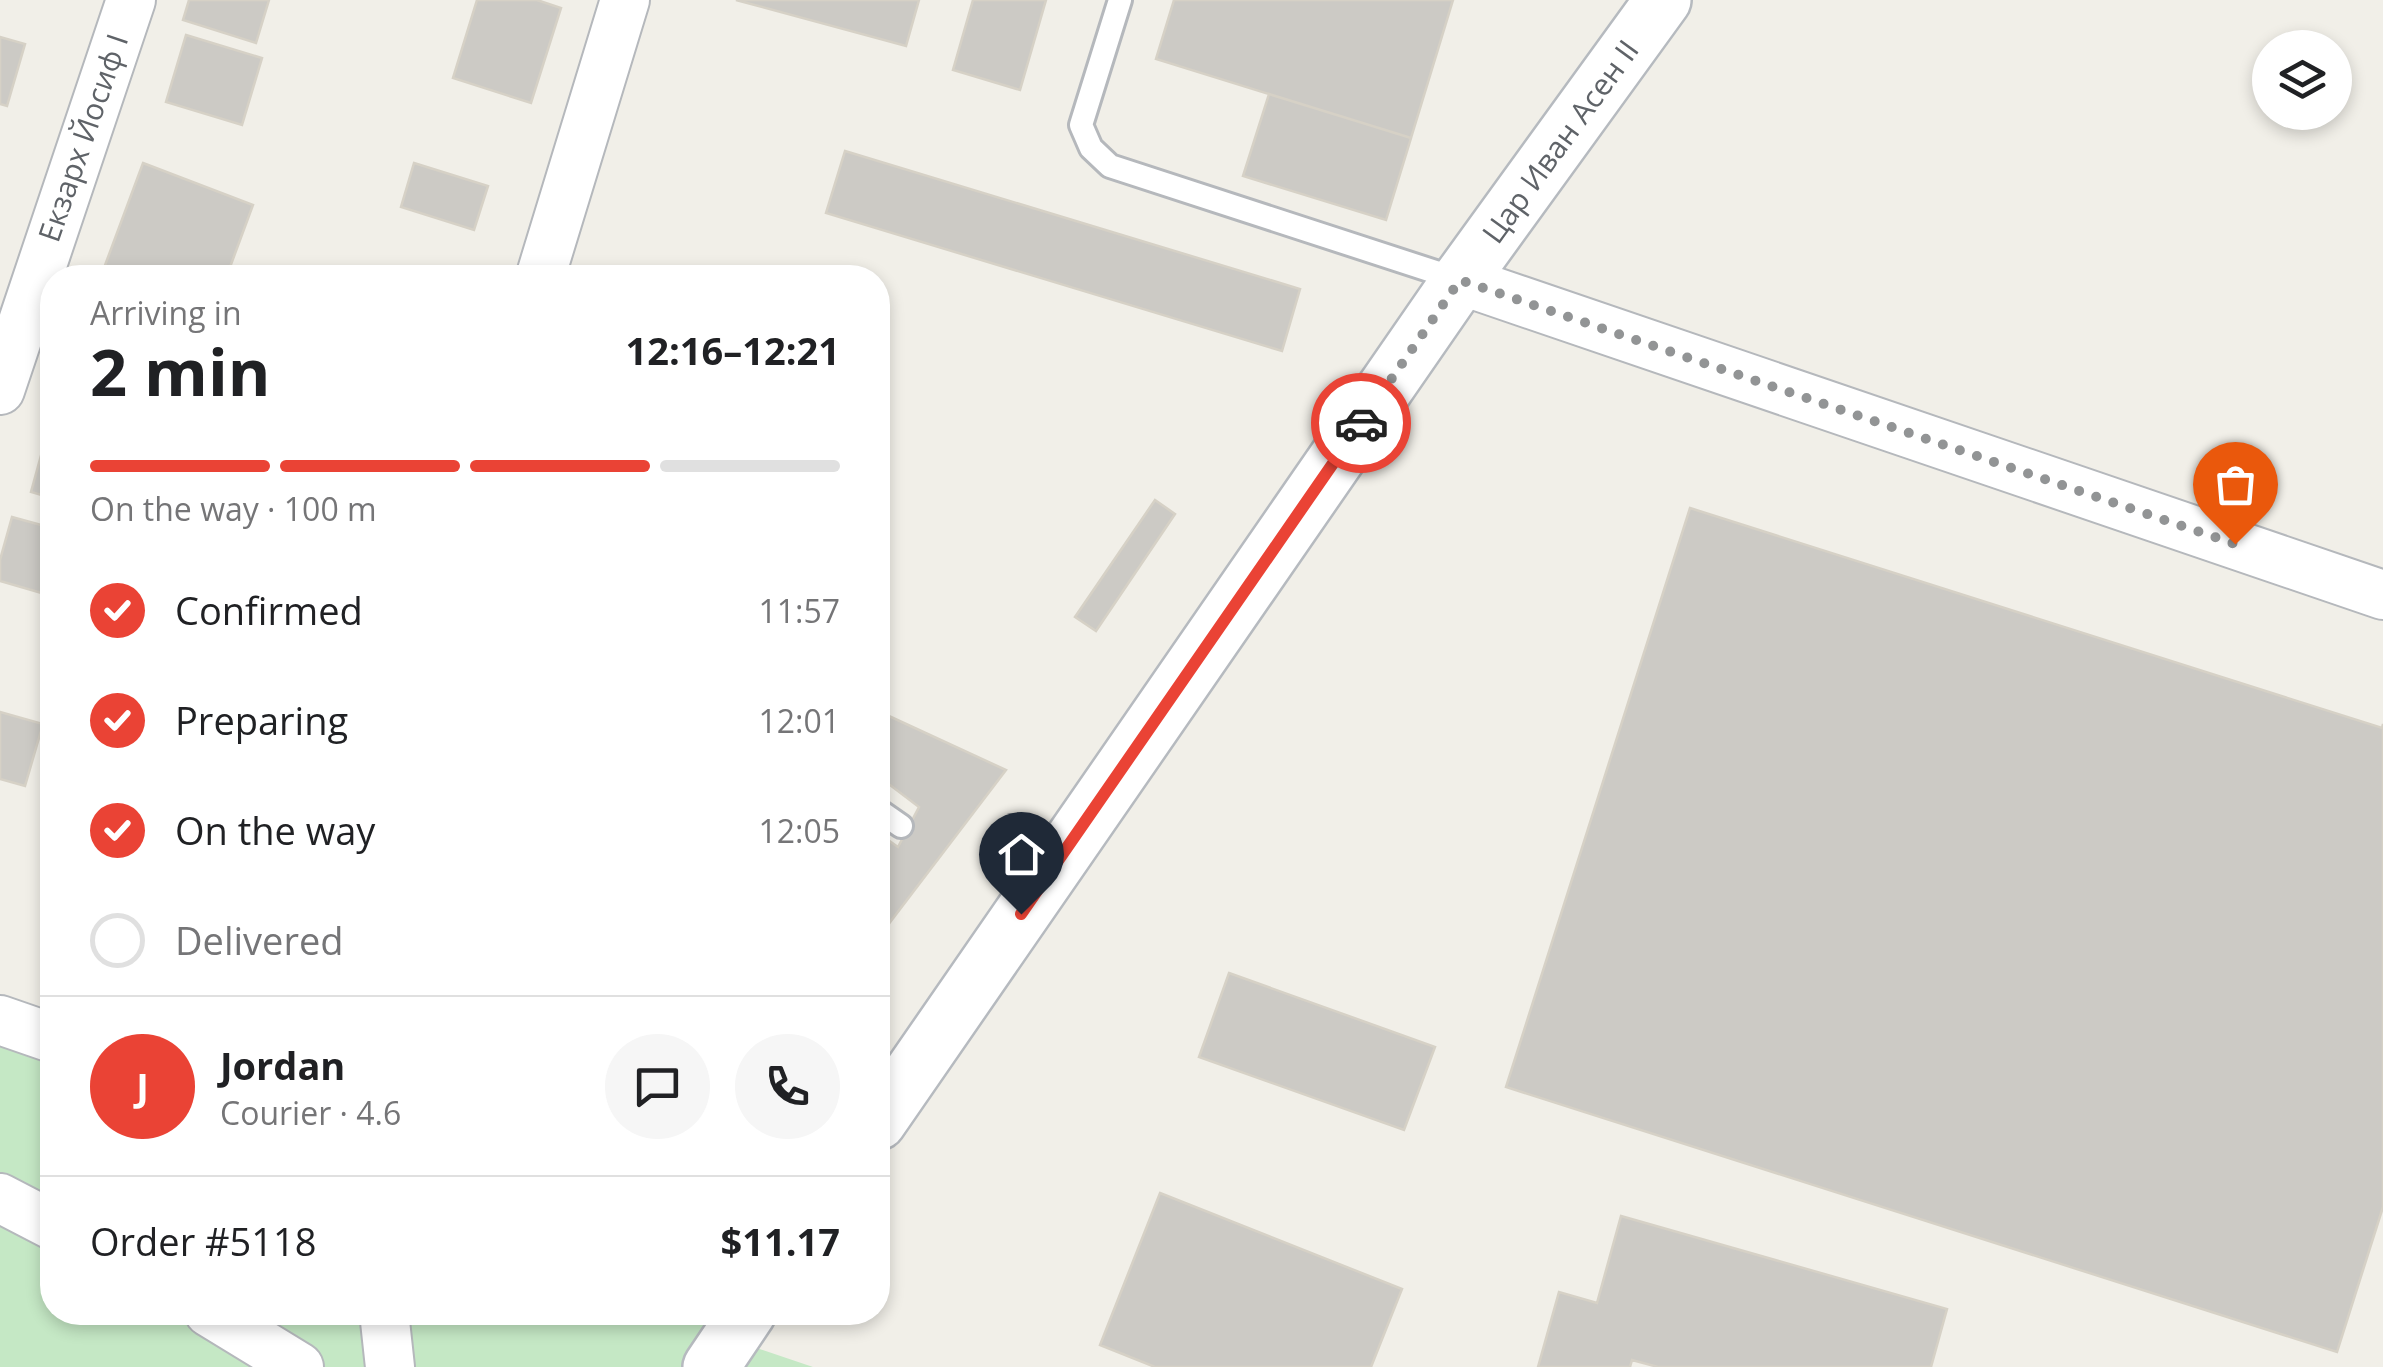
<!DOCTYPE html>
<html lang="en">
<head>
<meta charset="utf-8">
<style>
	:root { --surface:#fff; --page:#f6f6f6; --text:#202124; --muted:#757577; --line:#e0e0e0; --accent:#ea4335 }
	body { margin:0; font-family:"Open Sans",sans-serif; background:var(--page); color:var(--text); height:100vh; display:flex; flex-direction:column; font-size:38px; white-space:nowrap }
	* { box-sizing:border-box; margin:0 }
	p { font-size:32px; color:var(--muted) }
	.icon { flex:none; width:55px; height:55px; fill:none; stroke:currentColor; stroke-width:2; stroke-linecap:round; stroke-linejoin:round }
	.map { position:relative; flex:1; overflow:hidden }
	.panel { position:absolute; left:40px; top:265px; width:850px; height:1060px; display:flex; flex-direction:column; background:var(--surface); border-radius:40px; box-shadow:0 5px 15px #0003 }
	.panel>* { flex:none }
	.controls { position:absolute; left:2252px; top:30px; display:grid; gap:20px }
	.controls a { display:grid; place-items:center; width:100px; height:100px; border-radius:50%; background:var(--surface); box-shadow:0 5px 15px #0003; font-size:50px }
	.pin { position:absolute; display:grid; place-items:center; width:85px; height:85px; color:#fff; margin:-102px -42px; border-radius:50% 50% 50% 0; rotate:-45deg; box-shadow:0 0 10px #0007 }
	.pin .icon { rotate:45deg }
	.courier { position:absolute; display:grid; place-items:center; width:100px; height:100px; margin:-50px; border:8px solid #ea4335; border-radius:50%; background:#fff; color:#222; box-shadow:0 2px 12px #0007 }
	.headline em { font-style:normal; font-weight:700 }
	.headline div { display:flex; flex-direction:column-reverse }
	.headline { display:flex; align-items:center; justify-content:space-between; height:170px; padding:0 50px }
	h1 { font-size:65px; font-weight:700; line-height:75px }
	.bar { display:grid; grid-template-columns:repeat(4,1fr); gap:15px 10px; align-content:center; height:120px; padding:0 50px }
	.bar i { height:12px; border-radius:8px; background:var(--line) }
	.bar .selected { background:var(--accent) }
	.bar p { grid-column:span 4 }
	.line { display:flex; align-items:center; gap:25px; padding:0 50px; border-top:2px solid var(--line) }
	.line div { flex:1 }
	.round { display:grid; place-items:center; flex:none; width:105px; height:105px; border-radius:52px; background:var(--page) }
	ol { padding:0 50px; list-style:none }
	li { display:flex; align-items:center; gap:30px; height:110px }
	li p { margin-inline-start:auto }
	li .icon { padding:10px; border-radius:50%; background:var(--accent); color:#fff; stroke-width:4 }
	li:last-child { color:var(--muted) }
	li i { width:55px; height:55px; border:5px solid var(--line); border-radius:50% }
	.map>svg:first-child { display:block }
	.green { fill:#c5e8c5 }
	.building { fill:#cccac5; stroke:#d6d1c6; stroke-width:2.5 }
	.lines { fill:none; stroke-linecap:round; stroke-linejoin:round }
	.service-casing { stroke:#b5b8bc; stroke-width:28 }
	.minor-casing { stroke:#b5b8bc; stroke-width:52 }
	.secondary-casing { stroke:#b6babf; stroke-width:60 }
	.service { stroke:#fff; stroke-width:22 }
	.minor { stroke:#fff; stroke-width:48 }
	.secondary { stroke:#fff; stroke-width:55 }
	.done { stroke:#929495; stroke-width:10; stroke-dasharray:0 18 }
	.route { stroke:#ea4335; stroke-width:12 }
	.labels { text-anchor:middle; stroke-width:8; stroke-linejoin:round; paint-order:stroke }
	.street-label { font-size:30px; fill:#5f6368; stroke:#fff }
</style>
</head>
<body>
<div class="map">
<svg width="2383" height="1367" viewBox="0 0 2383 1367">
	<rect width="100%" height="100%" fill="#f1efe8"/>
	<!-- green -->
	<path class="green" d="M0 1020 52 1038V1312L748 1313 730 1339 813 1367H0Z"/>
	<!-- building -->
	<path class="building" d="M189 0H269L256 43 183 20Z
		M477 0H537L561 8 531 103 453 78Z
		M736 0H919L906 46Z
		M973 0H1046L1020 90 953 70Z
		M1174 0H1453L1411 138 1156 59Z
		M186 35 262 58 242 125 166 102Z
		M0 37 25 44 7 106 0 104Z
		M1269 94 1411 138 1386 220 1243 176Z
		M845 151 1300 289 1282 351 826 213Z
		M143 163 253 205 226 278 101 276Z
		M414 163 488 186 474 230 401 207Z
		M48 430 52 431V498L31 492Z
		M1155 500 1175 514 1096 631 1075 617Z
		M1690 508 2382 728 2383 724V1207L2337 1352 1506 1087Z
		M12 517 52 528V596L0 581V560Z
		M878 711 1006 770 878 938V833L898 847 919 807 878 776Z
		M0 712 43 724 25 786 0 779Z
		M1229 973 1435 1047 1404 1130 1199 1057Z
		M1160 1193 1402 1289 1371 1367H1155L1100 1345Z
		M1621 1216 1947 1309 1931 1367H1658L1632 1360 1630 1367H1538L1559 1292 1597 1303Z"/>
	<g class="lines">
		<defs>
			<path id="service" d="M1120 0 1081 125 1091 148 1110 166 1460 280
				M878 810 901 826"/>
			<path id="minor" d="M540 278 625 0
				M1460 280 2383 595
				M0 390 131 0
				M0 1020 52 1038
				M0 1198 52 1225
				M209 1312 299 1367
				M384 1312 390 1367"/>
			<path id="secondary" d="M878 1122 1460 280 1663 0
				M711 1367 748 1312"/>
		</defs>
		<!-- service casing -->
		<use href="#service" class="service-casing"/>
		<!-- minor casing -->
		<use href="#minor" class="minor-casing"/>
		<!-- secondary casing -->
		<use href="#secondary" class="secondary-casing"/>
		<!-- service -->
		<use href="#service" class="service"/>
		<!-- minor -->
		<use href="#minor" class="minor"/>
		<!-- secondary -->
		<use href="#secondary" class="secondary"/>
	</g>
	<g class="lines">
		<!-- done -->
		<path class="done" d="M1361 423 1460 280 2235 544"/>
		<!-- route -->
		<path class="route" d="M1021 914 1361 423"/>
	</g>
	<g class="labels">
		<!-- street labels -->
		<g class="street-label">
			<text transform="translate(84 138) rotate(-71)" y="10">Екзарх Йосиф I</text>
			<text transform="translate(1561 142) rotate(-54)" y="10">Цар Иван Асен II</text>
		</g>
	</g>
</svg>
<div class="controls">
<a><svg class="icon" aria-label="layers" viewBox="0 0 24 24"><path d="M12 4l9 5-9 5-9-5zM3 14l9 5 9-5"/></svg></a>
</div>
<div class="pin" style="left:2235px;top:544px;background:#ea580c"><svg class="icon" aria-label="bag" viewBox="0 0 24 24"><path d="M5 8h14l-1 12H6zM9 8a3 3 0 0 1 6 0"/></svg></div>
<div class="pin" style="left:1021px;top:914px;background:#1f2937"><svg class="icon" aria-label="home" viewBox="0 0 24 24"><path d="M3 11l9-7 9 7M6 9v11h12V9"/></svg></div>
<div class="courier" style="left:1361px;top:423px"><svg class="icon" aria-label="car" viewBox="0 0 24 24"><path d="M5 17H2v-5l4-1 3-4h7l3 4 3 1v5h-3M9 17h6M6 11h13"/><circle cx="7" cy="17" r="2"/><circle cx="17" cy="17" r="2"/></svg></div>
<section class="panel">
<div class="headline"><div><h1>2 min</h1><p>Arriving in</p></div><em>12:16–12:21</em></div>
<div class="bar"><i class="selected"></i><i class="selected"></i><i class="selected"></i><i></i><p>On the way · 100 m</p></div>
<ol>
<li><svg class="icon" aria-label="check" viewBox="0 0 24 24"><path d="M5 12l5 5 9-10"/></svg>Confirmed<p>11:57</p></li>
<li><svg class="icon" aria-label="check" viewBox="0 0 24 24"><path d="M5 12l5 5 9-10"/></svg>Preparing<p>12:01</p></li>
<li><svg class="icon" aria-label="check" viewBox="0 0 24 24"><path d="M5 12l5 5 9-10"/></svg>On the way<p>12:05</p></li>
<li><i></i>Delivered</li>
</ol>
<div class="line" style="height:180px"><b class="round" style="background:var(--accent);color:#fff">J</b><div><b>Jordan</b><p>Courier · 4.6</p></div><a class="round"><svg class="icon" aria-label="chat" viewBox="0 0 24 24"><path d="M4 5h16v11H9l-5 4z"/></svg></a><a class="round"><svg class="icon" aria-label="phone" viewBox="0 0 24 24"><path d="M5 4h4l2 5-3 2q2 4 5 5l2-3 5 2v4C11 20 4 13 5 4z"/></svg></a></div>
<div class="line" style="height:130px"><div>Order #5118</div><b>$11.17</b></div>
</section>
</div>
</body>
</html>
